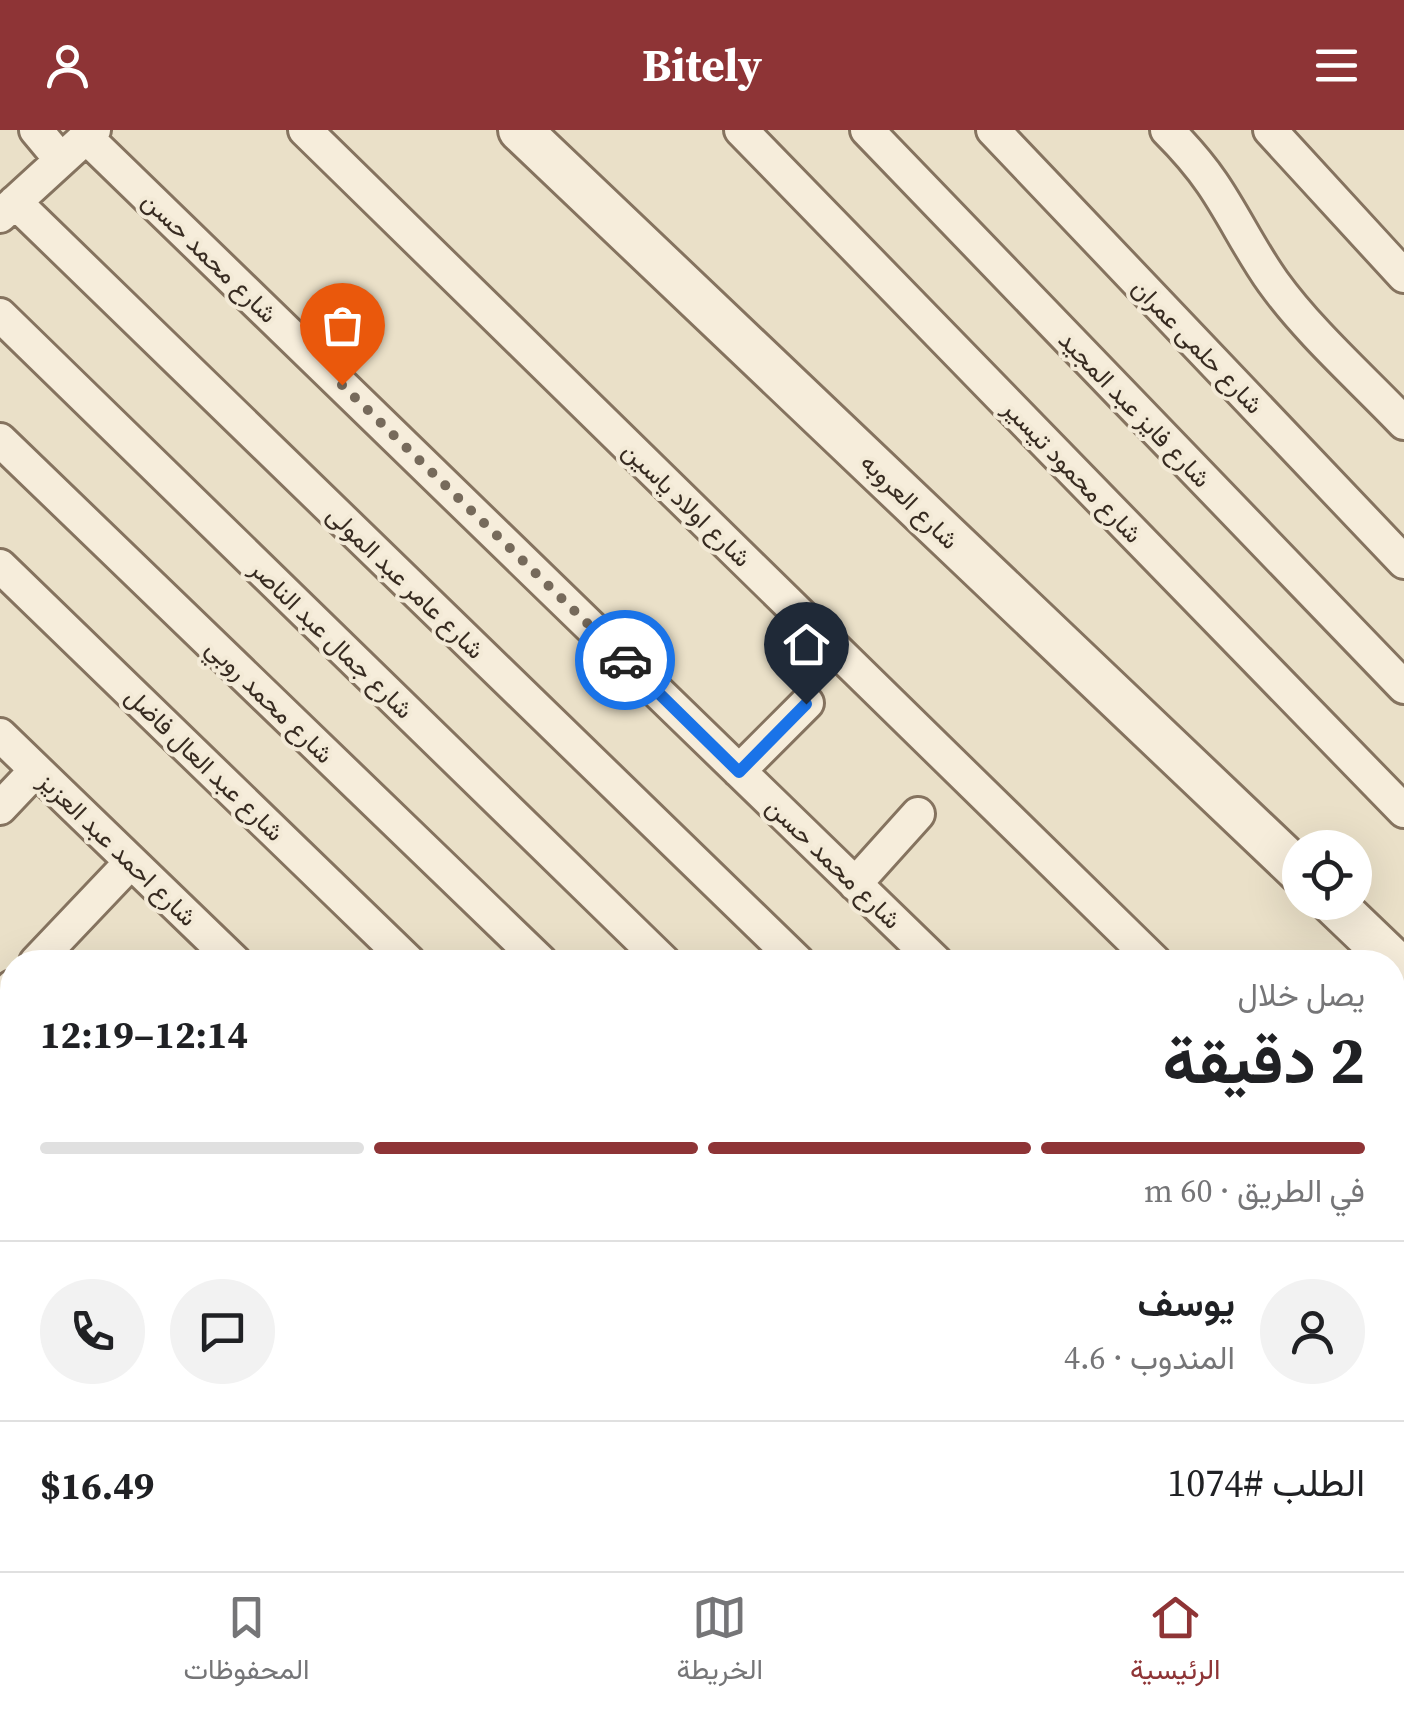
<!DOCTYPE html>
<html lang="ar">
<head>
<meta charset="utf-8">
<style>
	:root { --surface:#fff; --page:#f2f2f2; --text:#202124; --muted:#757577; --line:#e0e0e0; --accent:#8e3436 }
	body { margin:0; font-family:"Source Serif 4",Vazirmatn,serif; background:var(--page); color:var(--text); direction:rtl; height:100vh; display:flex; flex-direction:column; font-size:38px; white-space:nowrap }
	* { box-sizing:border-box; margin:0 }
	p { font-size:32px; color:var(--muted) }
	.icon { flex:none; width:55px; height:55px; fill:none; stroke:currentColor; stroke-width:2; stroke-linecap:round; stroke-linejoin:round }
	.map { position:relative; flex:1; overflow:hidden; direction:ltr }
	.details { position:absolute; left:0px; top:820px; width:1405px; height:622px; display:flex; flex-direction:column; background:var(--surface); border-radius:40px 40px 0 0; box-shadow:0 10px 40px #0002; direction:rtl }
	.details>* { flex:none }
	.tools { position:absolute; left:1282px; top:700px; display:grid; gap:20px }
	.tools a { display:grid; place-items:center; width:90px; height:90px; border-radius:50%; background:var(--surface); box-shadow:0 10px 40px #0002; font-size:50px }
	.pin { position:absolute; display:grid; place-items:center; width:85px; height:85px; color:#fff; margin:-102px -42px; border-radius:50% 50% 50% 0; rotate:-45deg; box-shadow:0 0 10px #0007 }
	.pin .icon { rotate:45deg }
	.courier { position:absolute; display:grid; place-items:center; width:100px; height:100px; margin:-50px; border:8px solid #1a73e8; border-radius:50%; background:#fff; color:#222; box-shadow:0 2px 12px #0007 }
	.summary em { font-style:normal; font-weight:700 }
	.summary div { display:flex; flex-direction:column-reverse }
	.summary { display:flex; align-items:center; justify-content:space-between; height:170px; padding:0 40px }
	h1 { font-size:65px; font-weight:700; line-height:75px }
	.bar { display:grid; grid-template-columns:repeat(4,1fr); gap:15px 10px; align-content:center; height:120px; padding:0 40px }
	.bar i { height:12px; border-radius:8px; background:var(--line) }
	.bar .on { background:var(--accent) }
	.bar p { grid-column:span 4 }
	.line { display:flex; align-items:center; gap:25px; padding:0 40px; border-top:2px solid var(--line) }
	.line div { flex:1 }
	.round { display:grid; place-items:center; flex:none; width:105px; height:105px; border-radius:52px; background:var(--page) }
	header { display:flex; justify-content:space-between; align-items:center; height:130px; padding:0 40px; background:var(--accent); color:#fff; font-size:45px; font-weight:700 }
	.tabs { display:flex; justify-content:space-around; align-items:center; height:140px; border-top:2px solid var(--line); background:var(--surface); font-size:28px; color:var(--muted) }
	.tabs a { display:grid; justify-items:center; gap:5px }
	.tabs .on { color:var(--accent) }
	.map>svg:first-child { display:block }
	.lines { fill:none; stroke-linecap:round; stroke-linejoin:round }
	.service-casing { stroke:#85735f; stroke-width:22 }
	.minor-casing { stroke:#85735f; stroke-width:38 }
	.tertiary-casing { stroke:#85735f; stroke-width:48 }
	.service { stroke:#f6eddb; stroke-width:18 }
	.minor { stroke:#f6eddb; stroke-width:32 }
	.tertiary { stroke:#f6eddb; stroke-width:42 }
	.done { stroke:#766a5b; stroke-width:10; stroke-dasharray:0 18 }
	.route { stroke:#1a73e8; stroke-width:12 }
	.labels { text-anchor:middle; stroke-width:8; stroke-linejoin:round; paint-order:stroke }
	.street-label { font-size:25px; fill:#372b21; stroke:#f3ead7 }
</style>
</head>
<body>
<header><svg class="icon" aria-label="menu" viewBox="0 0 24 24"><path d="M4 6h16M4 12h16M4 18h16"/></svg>Bitely<svg class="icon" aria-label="person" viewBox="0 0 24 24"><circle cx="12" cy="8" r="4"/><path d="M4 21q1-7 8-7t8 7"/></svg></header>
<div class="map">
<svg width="1404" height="1441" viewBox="0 0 1404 1441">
	<rect width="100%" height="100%" fill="#eae0c8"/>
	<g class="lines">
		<defs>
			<path id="service" d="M1392 1218 1404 1229
				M1392 1263 1404 1274
				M1392 1342 1404 1353
				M1364 1430 1376 1441"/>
			<path id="minor" d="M36 0 61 30
				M305 0 1155 832
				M741 0 1404 681
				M867 0 1404 557
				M993 0 1404 432
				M1167 0C1184 17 1199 34 1212 53 1234 85 1250 120 1273 152 1309 202 1361 248 1404 293
				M1270 0 1404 146
				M86 7 936 832
				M15 72 798 832
				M0 86 94 0
				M0 185 664 832
				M0 310 541 832
				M0 436 409 832
				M0 605 235 832
				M739 641 807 573
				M0 678 36 640
				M855 754 918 684
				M36 832 131 732
				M0 870 12 857
				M0 1037 12 1024
				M1392 1093 1404 1078
				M0 1206 12 1194
				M0 1286 12 1273
				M585 1430 596 1441
				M854 1430 865 1441
				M1026 1430 1037 1441
				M1203 1430 1215 1441
				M8 1441 19 1430
				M213 1441 223 1430
				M526 1441 535 1430
				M1081 1441 1092 1430"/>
			<path id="tertiary" d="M520 0 1300 742
				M1332 772 1404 841"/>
		</defs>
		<!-- service casing -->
		<use href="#service" class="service-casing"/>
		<!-- minor casing -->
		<use href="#minor" class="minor-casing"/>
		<!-- tertiary casing -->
		<use href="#tertiary" class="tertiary-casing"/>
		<!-- service -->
		<use href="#service" class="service"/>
		<!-- minor -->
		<use href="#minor" class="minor"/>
		<!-- tertiary -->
		<use href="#tertiary" class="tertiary"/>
	</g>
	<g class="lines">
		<!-- done -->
		<path class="done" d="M342 255 625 530"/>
		<!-- route -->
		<path class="route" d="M625 530 739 642 806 574"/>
	</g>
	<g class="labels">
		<!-- street labels -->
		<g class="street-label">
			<text transform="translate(210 127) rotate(44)" y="9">شارع محمد حسن</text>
			<text transform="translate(1198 216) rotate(46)" y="9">شارع حلمى عمران</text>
			<text transform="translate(1135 279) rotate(46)" y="9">شارع فايز عبد المجيد</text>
			<text transform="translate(1073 341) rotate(46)" y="9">شارع محمود تيسير</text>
			<text transform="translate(910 371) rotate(44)" y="9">شارع العروبه</text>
			<text transform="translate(687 374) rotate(44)" y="9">شارع اولاد ياسين</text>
			<text transform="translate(406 452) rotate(44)" y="9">شارع عامر عبد المولى</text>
			<text transform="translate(332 509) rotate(44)" y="9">شارع جمال عبد الناصر</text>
			<text transform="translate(270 571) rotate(44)" y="9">شارع محمد روبي</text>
			<text transform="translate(205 634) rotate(44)" y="9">شارع عبد العال فاضل</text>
			<text transform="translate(118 719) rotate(44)" y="9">شارع احمد عبد العزيز</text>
			<text transform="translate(834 733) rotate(44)" y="9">شارع محمد حسن</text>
		</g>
	</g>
</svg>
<div class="tools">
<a><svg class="icon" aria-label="locate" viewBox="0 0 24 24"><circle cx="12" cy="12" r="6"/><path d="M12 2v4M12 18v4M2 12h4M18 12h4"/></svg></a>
</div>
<div class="pin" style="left:342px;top:255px;background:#ea580c"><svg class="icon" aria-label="bag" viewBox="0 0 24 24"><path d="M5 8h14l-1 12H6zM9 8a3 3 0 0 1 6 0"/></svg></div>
<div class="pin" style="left:806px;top:574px;background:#1f2937"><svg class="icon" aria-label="home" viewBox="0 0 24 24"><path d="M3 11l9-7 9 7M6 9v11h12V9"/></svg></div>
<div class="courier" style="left:625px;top:530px"><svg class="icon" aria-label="car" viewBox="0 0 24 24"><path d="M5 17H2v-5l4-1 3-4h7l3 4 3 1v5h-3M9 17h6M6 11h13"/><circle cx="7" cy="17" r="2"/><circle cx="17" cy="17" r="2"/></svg></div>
<section class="details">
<div class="summary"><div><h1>2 دقيقة</h1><p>يصل خلال</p></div><em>12:14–12:19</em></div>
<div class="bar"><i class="on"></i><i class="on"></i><i class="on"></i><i></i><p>في الطريق · 60 m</p></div>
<div class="line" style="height:180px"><a class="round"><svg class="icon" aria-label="person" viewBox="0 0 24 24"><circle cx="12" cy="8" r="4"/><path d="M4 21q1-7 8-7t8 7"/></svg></a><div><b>يوسف</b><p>المندوب · 4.6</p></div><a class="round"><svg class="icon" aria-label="chat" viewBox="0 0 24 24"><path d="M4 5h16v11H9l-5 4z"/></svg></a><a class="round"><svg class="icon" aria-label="phone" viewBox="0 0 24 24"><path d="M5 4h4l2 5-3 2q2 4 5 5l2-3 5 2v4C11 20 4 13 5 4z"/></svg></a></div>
<div class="line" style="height:130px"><div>الطلب #1074</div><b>$16.49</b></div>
</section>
</div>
<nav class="tabs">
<a class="on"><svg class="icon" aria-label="home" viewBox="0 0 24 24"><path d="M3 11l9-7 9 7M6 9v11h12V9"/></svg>الرئيسية</a>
<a><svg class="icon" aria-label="map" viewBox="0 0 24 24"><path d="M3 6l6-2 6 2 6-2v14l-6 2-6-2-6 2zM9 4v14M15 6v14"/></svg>الخريطة</a>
<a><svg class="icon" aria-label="saved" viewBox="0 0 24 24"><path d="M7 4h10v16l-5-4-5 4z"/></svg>المحفوظات</a>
</nav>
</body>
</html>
